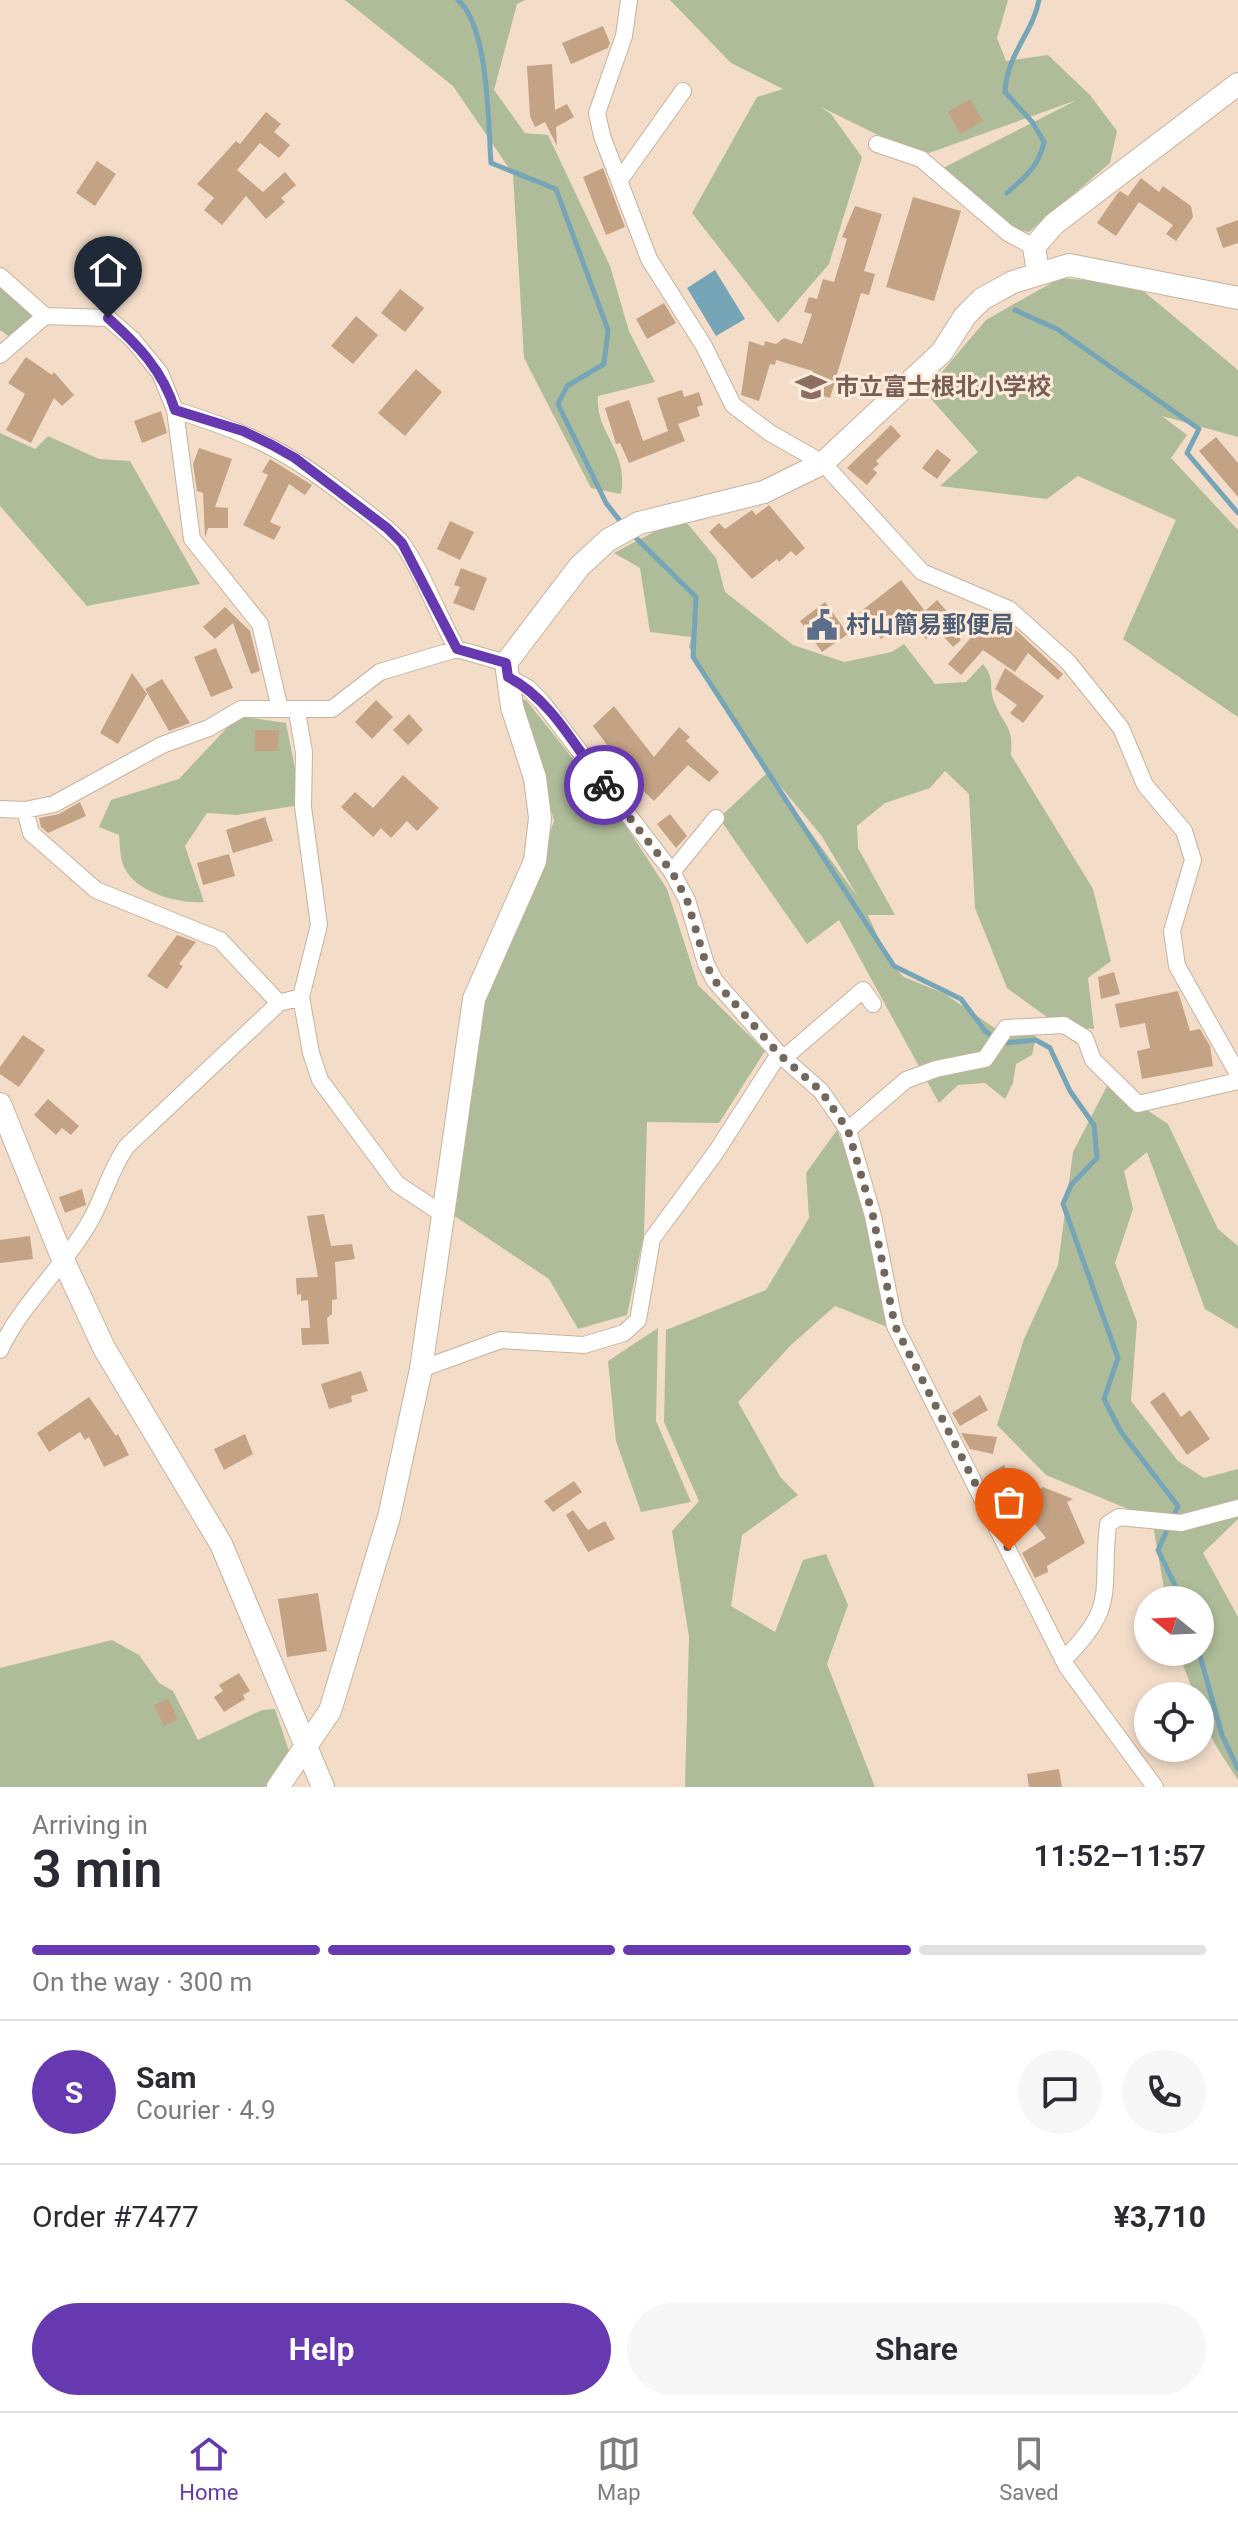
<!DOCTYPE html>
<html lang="en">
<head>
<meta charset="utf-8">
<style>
	:root { --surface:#fff; --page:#f7f7f7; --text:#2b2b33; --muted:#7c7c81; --line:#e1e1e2; --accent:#6739b1 }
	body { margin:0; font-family:Roboto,"Noto Sans JP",sans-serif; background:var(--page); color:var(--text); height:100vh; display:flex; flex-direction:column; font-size:30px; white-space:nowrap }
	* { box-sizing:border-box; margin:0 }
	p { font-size:26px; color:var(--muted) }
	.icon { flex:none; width:44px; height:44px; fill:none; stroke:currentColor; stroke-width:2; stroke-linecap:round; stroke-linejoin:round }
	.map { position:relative; height:1787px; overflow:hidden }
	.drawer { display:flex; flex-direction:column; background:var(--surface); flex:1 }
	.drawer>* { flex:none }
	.needle { width:52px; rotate:288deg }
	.fabs { position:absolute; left:1134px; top:1586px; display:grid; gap:16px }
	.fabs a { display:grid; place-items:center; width:80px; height:80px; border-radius:50%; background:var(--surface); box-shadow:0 4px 12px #0003; font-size:40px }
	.pin { position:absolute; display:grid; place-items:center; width:68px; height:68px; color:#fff; margin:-82px -34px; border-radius:50% 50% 50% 0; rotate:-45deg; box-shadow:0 0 8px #0007 }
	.pin .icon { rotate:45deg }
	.courier { position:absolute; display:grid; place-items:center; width:80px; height:80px; margin:-40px; border:6px solid #6739b1; border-radius:50%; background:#fff; color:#222; box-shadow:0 2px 10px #0007 }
	.summary em { font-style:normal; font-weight:600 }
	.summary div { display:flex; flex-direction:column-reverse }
	.summary { display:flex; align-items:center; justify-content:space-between; height:136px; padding:0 32px }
	h1 { font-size:52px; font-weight:600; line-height:60px }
	.bar { display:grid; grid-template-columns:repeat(4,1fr); gap:12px 8px; align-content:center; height:96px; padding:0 32px }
	.bar i { height:10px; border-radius:6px; background:var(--line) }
	.bar .on { background:var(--accent) }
	.bar p { grid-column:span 4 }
	.line { display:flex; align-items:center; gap:20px; padding:0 32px; border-top:2px solid var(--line) }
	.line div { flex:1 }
	.round { display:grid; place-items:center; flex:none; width:84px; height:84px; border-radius:42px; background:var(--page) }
	.cta { display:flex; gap:16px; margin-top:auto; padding:16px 32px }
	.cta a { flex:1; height:92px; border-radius:48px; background:var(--accent); color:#fff; font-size:32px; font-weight:600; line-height:92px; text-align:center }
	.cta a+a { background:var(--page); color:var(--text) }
	.tabs { display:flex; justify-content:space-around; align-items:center; height:112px; border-top:2px solid var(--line); background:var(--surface); font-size:22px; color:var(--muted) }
	.tabs a { display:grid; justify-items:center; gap:4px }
	.tabs .on { color:var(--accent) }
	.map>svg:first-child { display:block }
	.green { fill:#aebc99 }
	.water { fill:#76a5b8 }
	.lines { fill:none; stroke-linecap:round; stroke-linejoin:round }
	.stream { stroke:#76a5b8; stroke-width:5 }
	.building { fill:#c4a384 }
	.street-casing { stroke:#c7b29e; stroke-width:18 }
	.secondary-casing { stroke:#c7b29e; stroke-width:24 }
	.street { stroke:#fff; stroke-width:16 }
	.secondary { stroke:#fff; stroke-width:22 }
	.done { stroke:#73665a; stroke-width:8; stroke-dasharray:0 14.4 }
	.route { stroke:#6739b1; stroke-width:10 }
	.labels { text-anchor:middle; stroke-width:6; stroke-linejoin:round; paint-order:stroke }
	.education-label { font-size:24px; font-weight:bold; fill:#785e54; stroke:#fdebdb; text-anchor:start }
	.service-label { font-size:24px; font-weight:bold; fill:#4e5e75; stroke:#fdebdb; text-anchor:start }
</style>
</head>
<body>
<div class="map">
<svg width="1238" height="1787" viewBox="0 0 1238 1787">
	<rect width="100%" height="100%" fill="#f3ddc9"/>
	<!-- green -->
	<path class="green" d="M345 0H525L517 4 494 90 525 133 548 135 610 266 629 331 655 382 598 396C595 434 629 449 621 494L591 488 524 358 513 174 453 86Z
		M670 0H1008L997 38 1006 61 1048 55 1090 95 1117 131 1110 163 1029 232 1011 229 943 168 1077 100 929 153 878 135 821 107 831 114 862 157 829 264 778 323 692 213 757 97 783 89 731 63Z
		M0 271 42 315 17 342 0 330Z
		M1060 278 1135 284 1238 370V437L1162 416 1187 435 1171 458 1238 530V717L1123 639 1176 520 1078 476 1047 499 940 486 978 452 925 392 986 320Z
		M0 433 35 449 48 436 99 459 130 461 200 584 87 606 0 506Z
		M682 517 716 558 725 592 793 645 844 662 892 652 904 644 935 684 966 682 983 664C996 680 988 685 994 701 1003 726 1014 724 1011 755L1093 889 1111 961 1088 978 1094 1029 1059 1026 1007 988 975 908 969 794 945 771 930 788 885 803 857 826 858 848 895 915H868L889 962 904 977 945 994 999 1031 1025 1025 1036 1037 1032 1055 1016 1064 1013 1083 1005 1099 985 1083 958 1085 939 1103 839 920 807 944 719 818 767 773 858 897 821 835 765 768 689 647 691 637 650 632 640 568 614 553Z
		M520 699 526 700 622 820 667 889 698 985 765 1051 719 1123 647 1122 644 1234 627 1315 578 1329 549 1279 453 1215 482 997 528 894 554 821Z
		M238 716 286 723 298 784 294 806 237 815 207 813 185 846 204 902C179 904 136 893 124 867 120 858 120 845 119 835L99 827 111 800 179 779Z
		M1108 1084 1168 1124 1218 1229 1238 1246V1329L1205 1309 1147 1152 1124 1171 1133 1209 1115 1263 1137 1322 1131 1401 1178 1461 1204 1478 1238 1469V1519L1203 1553 1238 1617V1780C1222 1754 1200 1728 1200 1696H1195L1178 1652H1200V1600H1166L1152 1519 1046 1475 997 1425 1024 1339 1058 1265 1073 1152Z
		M837 1130 858 1179 890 1328 835 1306 791 1345 738 1402 781 1478 798 1495 742 1535 731 1606 775 1632 803 1560 826 1554 848 1605 827 1664 875 1787H685L689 1637 672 1531 699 1501 664 1422 666 1330 766 1290 809 1218 806 1173Z
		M658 1328 656 1421 691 1502 641 1512 616 1441 608 1361Z
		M112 1640 139 1655 159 1683 173 1691 198 1740 262 1710 275 1709 289 1751 265 1787H0V1668Z"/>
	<!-- water -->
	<path class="water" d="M715 270 745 319 716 336 687 288Z"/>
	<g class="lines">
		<!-- stream -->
		<path class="stream" d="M458 0C489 27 488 122 491 163L556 189 608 330 604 364 567 386 558 404 606 503 624 526
			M1007 193C1025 177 1039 166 1044 142L1033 123 1005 92C1007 53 1033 33 1039 0
			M1015 310 1057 329 1199 429 1187 453 1238 513
			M631 533 696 597 693 657 894 966 961 999 986 1032 1004 1043 1036 1040 1050 1048 1070 1091 1094 1125 1097 1158 1071 1185 1063 1204 1118 1358 1104 1399 1121 1432 1178 1506 1158 1550 1182 1600
			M1199 1652 1222 1735 1238 1769"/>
	</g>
	<!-- building -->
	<path class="building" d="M603 26 610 43 608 48 571 64 562 43Z
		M552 64 555 110 567 104 574 117 556 127 557 146 545 122 535 127 530 116 527 66Z
		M970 99 983 121 960 134 948 112Z
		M266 112 281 124 274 132 290 145 279 158 260 143 237 170 263 192 285 172 296 185 281 198 285 202 266 219 246 196 222 225 204 210 214 198 197 184 236 141 240 144Z
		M97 161 116 174 95 206 76 193Z
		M603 168 625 227 606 235 583 177Z
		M1141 178 1159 192 1163 186 1191 206 1193 217 1176 241 1166 234 1173 225 1139 202 1116 236 1097 223 1117 194 1120 191 1128 196Z
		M913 197 961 211 934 301 886 287Z
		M855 206 882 214 864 271 875 274 869 295 861 293 830 398 807 391 813 371 776 360 775 365 770 364 759 401 741 395 749 341 764 346 765 341 776 344 784 338 802 344 812 314 804 312 809 297 817 299 823 279 834 282 847 239 842 237Z
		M1238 220V243L1223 248 1216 228Z
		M400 289 424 308 405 332 381 313Z
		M664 303 676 323 647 339 636 319Z
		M356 316 378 335 353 364 331 346Z
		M26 357 52 375 54 372 74 395 62 406 54 398 31 443 6 430 25 394 8 383Z
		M416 369 442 392 405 436 378 413Z
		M682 390 684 397 699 392 703 405 697 407 700 416 678 424 685 441 629 463 620 443 616 444 605 408 629 400 643 441 668 431 657 398Z
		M161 411 167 433 142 443 134 421Z
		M891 425 901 436 876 461 879 464 873 469 877 473 867 485 847 468Z
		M1216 437 1238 463V497L1199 451Z
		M199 448 232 459 215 507 228 508V528H208L205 538 203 493 197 491 193 464Z
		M937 449 951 460 937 479 922 468Z
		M270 459 312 485 305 495 289 484 270 522 281 527 274 540 243 525 268 475 262 472Z
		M769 505 805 548 796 556 791 551 779 562 777 559 752 579 709 532 719 523 725 529 752 510 756 515Z
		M450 521 474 532 460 560 437 549Z
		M461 568 487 578 474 611 453 603 460 587 454 585Z
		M901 580 925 611 937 600 951 616 945 622 961 640 953 647 937 629 926 639 908 618 881 639 860 612Z
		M825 602 848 634 822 652 800 621Z
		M225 607 250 631 260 671 251 674 233 623 215 639 203 627Z
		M988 618 1010 634 1014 629 1017 631 1063 674 1058 680 1028 653 1015 672 983 650 961 675 948 664Z
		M216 648 233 688 211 697 194 657Z
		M1005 668 1044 696 1023 723 1010 713 1017 705 995 689Z
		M132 673 147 694 118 744 100 733Z
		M162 679 190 723 169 731 145 689Z
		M376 700 393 717 372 739 355 722Z
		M614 706 654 757 679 727 690 737 686 741 719 772 709 782 688 765 654 801 635 783 593 726Z
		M409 714 423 730 408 745 393 730Z
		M255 730H279L278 751H255Z
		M403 775 439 808 417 831 407 821 391 838 381 828 373 837 341 807 355 792 373 808Z
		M80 802 86 816 48 833 41 827 39 818 59 814Z
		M670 814 687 836 676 848 657 824Z
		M265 817 273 841 233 853 226 830Z
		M229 854 235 876 203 885 197 863Z
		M177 935 196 942 179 964 183 966 167 989 147 976Z
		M1114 972 1120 994 1101 999 1098 977Z
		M1178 991 1190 1031 1200 1029 1210 1046 1213 1066 1142 1079 1137 1051 1150 1048 1145 1023 1120 1028 1115 1004Z
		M23 1035 45 1050 19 1087 0 1074V1067Z
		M48 1099 79 1126 71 1135 62 1128 56 1135 34 1115Z
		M82 1189 86 1205 65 1213 59 1197Z
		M324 1214 331 1246 352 1244 355 1259 335 1262 337 1299 332 1300V1314L327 1318 329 1344 302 1345 301 1328H310L308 1300 301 1301V1294L297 1295 296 1278 318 1277 307 1216Z
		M30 1236 33 1259 0 1263V1240Z
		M361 1371 368 1391 351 1396 352 1402 329 1409 321 1384Z
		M1164 1392 1181 1417 1190 1410 1210 1439 1187 1455 1150 1402Z
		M980 1395 988 1410 960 1426 952 1413Z
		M89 1397 116 1436 118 1434 129 1455 104 1467 89 1437 85 1440 80 1432 49 1452 37 1433Z
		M961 1433 997 1437 993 1454 970 1449Z
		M245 1434 253 1454 224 1470 214 1449Z
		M1004 1465 1011 1482 993 1491 985 1477Z
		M574 1481 582 1492 553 1512 544 1501Z
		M1043 1487 1073 1499 1067 1502 1085 1543 1047 1566 1048 1572 1035 1578 1022 1553 1046 1538 1030 1518 1014 1528 1005 1512Z
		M573 1510 588 1530 605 1521 615 1539 588 1552 566 1515Z
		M318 1593 327 1651 287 1657 278 1599Z
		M239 1673 250 1691 243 1695 245 1699 224 1712 214 1697 223 1691 219 1685Z
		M168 1699 178 1719 164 1726 154 1705Z
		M1059 1769 1062 1787H1029L1027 1774Z"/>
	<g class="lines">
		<defs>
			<path id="street" d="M629 0 624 36 597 113 602 136 649 259 704 346 733 405 770 433 823 463 922 572 1009 609 1068 662 1121 728 1145 785 1184 831 1193 860 1172 931 1177 966 1238 1074
				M877 144 921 159 1008 233 1034 247
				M619 181 683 91
				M0 276 45 316 108 318 133 340 160 373 175 410C252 434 289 451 353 502 369 514 386 526 400 541 418 562 441 622 457 649
				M0 355 45 316
				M175 410 192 539 260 624 280 709
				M508 677 528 688 542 702 672 872 687 900 706 964 715 981 779 1054 821 1091 848 1130 873 1216 895 1326 1067 1667 1155 1787
				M297 712 304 752 303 807 319 925 301 997 311 1053 320 1080 397 1184 444 1215
				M0 809 25 810 54 804 162 745 209 728 241 709H332L380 672 457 649 506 663
				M25 810 31 833 96 890 220 940 279 1003
				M672 872 716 818
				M784 1058 863 990 873 1004
				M848 1130 906 1080 936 1069 985 1059 1006 1028 1064 1025 1085 1038 1093 1060 1138 1104 1238 1081
				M0 1350C22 1303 63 1268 89 1223 104 1198 109 1171 127 1146L279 1003 301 997
				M421 1369 501 1340 584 1345 624 1333 638 1320 652 1239 716 1152 779 1054
				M1063 1660C1119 1605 1100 1594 1108 1524L1119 1517 1181 1523 1238 1508"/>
			<path id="secondary" d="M1038 272 1034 247 1054 224 1238 84
				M0 1104 64 1262 104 1348 221 1544 323 1787
				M278 1787 330 1711 389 1517 421 1369 474 999 535 861 540 818 535 778 512 707 506 663 579 567 608 540 639 523 764 492 823 463 942 352 965 316 982 299 1013 282 1069 265 1238 298"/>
		</defs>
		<!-- street casing -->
		<use href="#street" class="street-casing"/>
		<!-- secondary casing -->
		<use href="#secondary" class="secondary-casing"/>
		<!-- street -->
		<use href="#street" class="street"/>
		<!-- secondary -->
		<use href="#secondary" class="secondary"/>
	</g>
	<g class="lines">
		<!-- done -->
		<path class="done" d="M604 785 672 872 687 900 706 964 715 981 779 1054 821 1091 848 1130 873 1216 895 1326 1009 1550"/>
		<!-- route -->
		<path class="route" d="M108 318C138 345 163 371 175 410L243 431 272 445 295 458 387 528 402 543 457 649 506 663 508 677C550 698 576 748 604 785"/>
	</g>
	<!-- icons -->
	<defs>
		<symbol id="school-bare" viewBox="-9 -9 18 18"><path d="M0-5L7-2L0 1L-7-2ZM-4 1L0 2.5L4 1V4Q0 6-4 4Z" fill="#8d6e63" stroke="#fdebdb" stroke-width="2.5" paint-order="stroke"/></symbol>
		<symbol id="civic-bare" viewBox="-9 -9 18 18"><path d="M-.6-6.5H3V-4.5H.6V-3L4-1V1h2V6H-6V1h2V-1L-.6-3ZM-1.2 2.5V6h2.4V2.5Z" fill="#5c6f8a" stroke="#fdebdb" stroke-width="2.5" paint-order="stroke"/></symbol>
	</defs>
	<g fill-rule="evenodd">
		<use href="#school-bare" x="789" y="365" width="44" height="44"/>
		<use href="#civic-bare" x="800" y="603" width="44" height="44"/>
	</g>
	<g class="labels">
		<!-- education labels -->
		<g class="education-label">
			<text x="835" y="395">市立富士根北小学校</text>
		</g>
		<!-- service labels -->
		<g class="service-label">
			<text x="846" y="633">村山簡易郵便局</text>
		</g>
	</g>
</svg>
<div class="fabs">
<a><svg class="needle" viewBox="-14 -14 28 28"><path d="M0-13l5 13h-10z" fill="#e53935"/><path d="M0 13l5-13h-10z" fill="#7c7c81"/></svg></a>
<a><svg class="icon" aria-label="locate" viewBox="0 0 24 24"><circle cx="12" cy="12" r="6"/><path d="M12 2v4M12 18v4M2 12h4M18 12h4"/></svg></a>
</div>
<div class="pin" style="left:1009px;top:1550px;background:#ea580c"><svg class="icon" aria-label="bag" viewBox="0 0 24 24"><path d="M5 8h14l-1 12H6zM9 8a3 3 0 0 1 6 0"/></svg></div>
<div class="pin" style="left:108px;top:318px;background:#1f2937"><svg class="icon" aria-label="home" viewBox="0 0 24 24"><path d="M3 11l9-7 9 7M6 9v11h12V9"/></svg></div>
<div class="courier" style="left:604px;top:785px"><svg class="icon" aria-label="bike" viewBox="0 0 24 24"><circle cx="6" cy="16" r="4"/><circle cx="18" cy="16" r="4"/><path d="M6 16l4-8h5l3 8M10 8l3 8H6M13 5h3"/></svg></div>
</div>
<section class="drawer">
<div class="summary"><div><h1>3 min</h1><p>Arriving in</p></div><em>11:52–11:57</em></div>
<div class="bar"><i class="on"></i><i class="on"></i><i class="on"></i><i></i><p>On the way · 300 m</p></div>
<div class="line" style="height:144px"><b class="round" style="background:var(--accent);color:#fff">S</b><div><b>Sam</b><p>Courier · 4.9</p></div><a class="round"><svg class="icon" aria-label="chat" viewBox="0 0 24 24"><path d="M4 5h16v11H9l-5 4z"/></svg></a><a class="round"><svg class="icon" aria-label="phone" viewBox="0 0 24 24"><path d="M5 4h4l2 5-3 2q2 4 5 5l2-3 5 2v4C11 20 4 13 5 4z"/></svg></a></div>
<div class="line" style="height:104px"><div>Order #7477</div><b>¥3,710</b></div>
<div class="cta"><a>Help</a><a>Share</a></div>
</section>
<nav class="tabs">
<a class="on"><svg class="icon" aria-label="home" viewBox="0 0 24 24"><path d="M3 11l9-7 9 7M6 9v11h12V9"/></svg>Home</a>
<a><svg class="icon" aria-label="map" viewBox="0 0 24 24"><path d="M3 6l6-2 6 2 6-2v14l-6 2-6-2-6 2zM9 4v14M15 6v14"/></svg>Map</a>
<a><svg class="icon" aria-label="saved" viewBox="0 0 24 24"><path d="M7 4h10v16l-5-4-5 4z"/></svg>Saved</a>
</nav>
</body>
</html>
